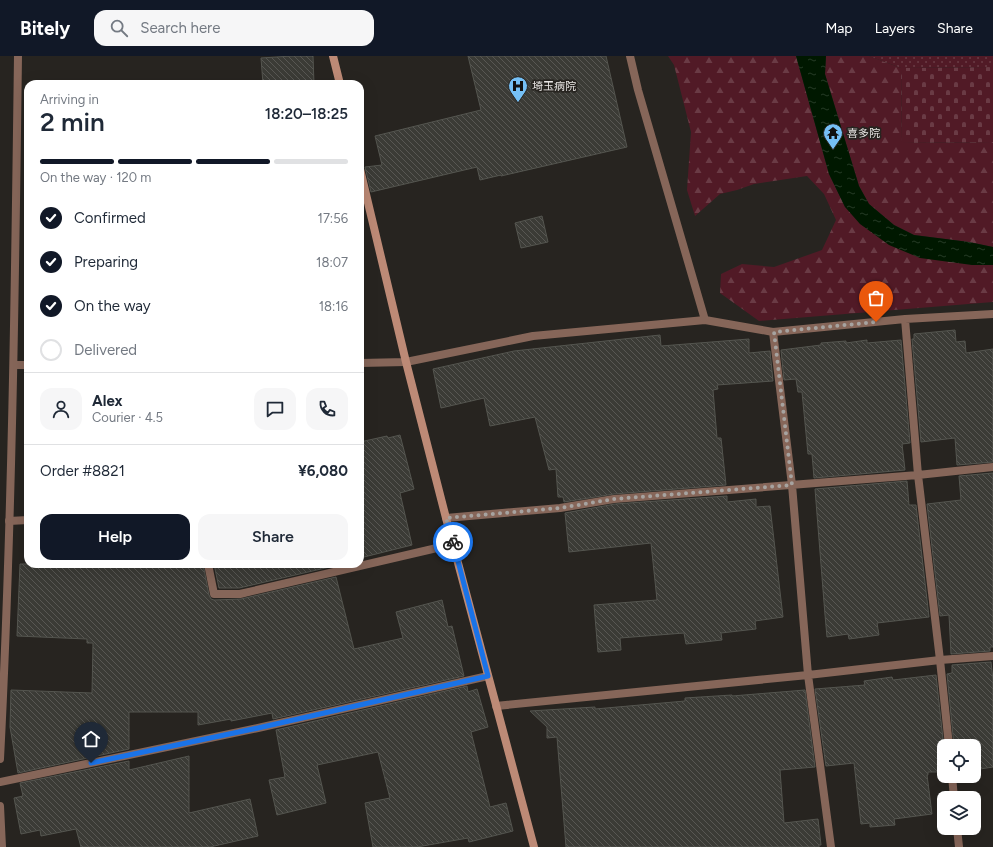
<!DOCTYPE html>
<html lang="en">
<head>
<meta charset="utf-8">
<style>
	:root { --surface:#fff; --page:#f6f6f7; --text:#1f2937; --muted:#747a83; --line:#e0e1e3; --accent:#111827 }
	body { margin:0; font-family:Figtree,"Noto Sans JP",sans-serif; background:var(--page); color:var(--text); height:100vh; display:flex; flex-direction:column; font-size:15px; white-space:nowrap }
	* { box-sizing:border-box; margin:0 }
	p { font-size:13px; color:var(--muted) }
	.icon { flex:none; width:22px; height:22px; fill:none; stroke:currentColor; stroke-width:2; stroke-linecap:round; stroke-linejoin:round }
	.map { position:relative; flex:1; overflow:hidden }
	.sheet { position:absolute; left:24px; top:24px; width:340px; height:488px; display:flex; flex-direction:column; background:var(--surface); border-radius:12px; box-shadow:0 4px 16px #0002 }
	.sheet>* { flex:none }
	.controls { position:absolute; left:937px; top:683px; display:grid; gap:8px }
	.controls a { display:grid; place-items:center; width:44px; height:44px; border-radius:8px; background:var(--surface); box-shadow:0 4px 16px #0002; font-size:20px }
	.pin { position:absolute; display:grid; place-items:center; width:34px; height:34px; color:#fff; margin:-41px -17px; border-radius:50% 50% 50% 0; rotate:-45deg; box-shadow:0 0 4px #0007 }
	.pin .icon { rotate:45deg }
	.courier { position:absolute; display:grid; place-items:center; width:40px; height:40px; margin:-20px; border:3px solid #1a73e8; border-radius:50%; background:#fff; color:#222; box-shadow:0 1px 5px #0007 }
	.head em { font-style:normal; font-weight:600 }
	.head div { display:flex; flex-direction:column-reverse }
	.head { display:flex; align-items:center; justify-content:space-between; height:68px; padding:0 16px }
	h1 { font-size:26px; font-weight:600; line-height:30px }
	.bar { display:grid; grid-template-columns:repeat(4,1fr); gap:6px 4px; align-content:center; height:48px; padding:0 16px }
	.bar i { height:5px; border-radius:3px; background:var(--line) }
	.bar .current { background:var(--accent) }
	.bar p { grid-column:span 4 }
	.line { display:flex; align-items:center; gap:10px; padding:0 16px; border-top:1px solid var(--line) }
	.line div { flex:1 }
	.round { display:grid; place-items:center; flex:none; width:42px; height:42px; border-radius:12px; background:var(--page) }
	ol { padding:0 16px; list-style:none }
	li { display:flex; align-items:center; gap:12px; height:44px }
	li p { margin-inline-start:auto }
	li .icon { padding:4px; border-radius:50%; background:var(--accent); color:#fff; stroke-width:4 }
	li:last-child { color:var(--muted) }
	li i { width:22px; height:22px; border:2px solid var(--line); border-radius:50% }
	.button { display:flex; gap:8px; margin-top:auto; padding:8px 16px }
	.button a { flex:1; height:46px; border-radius:12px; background:var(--accent); color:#fff; font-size:16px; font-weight:600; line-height:46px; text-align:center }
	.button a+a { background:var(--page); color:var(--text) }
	header { display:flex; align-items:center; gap:24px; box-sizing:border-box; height:56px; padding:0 20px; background:var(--accent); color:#fff }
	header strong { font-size:19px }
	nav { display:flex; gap:22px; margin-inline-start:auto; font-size:14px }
	.search { width:280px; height:36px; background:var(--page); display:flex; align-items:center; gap:10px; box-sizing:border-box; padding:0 14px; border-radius:12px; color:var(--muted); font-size:15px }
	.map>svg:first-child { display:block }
	.forest { fill:url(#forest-firs) }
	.cemetery { fill:url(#cemetery-stones) }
	.garden { fill:url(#garden-dots) }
	.water { fill:url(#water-ripples) }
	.building { fill:url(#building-back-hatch); stroke:#54554f }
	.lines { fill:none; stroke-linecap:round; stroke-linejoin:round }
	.lane { stroke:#866659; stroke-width:8 }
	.street { stroke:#866659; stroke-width:8 }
	.secondary { stroke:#bd8a76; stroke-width:8 }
	.done { stroke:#a6a3a0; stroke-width:4; stroke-dasharray:0 7.2 }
	.route { stroke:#1a73e8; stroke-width:5 }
	.labels { text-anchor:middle; stroke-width:3.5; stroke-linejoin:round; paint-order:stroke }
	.poi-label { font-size:11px; fill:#eae7e5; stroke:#272420; text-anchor:start }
</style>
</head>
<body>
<header>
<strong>Bitely</strong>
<div class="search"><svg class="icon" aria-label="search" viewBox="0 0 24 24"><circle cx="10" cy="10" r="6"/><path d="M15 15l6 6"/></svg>Search here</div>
<nav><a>Map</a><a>Layers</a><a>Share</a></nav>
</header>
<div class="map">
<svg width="993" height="791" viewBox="0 0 993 791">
	<defs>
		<pattern id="forest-firs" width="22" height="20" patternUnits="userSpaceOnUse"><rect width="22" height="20" fill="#511a26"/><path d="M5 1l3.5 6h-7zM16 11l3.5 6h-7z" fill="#6a3b45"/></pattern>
		<pattern id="cemetery-stones" width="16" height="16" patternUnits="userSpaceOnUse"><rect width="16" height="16" fill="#511a26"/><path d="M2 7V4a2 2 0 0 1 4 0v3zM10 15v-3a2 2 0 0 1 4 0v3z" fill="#6a3b45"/></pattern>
		<pattern id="garden-dots" width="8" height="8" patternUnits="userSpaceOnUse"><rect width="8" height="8" fill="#511a26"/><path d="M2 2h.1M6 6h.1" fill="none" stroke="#6a3b45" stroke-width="1.8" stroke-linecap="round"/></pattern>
		<pattern id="water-ripples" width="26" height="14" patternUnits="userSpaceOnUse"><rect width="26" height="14" fill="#001800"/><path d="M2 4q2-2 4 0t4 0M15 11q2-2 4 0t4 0" fill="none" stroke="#253a25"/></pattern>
		<pattern id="building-back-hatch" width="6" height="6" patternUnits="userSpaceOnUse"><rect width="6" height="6" fill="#3b3b36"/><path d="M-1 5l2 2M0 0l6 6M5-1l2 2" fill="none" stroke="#585753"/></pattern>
	</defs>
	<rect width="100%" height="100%" fill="#272420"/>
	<!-- forest -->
	<path class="forest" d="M668 0H796L829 118 845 151 972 209H993V246L759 265 720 237 721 218 742 208 774 211 822 194 836 164 824 138 807 120 754 128 737 134 720 138 695 160 687 134 691 76 674 9Z
		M826 0H869L901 12 902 87 993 86V191L969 186 914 179 894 169 869 148 859 130 825 18Z"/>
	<!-- cemetery -->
	<path class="cemetery" d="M993 11V86L902 87 901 12Z"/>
	<!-- garden -->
	<path class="garden" d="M869 0H993V11L901 12Z"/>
	<!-- water -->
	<path class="water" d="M796 0H826L825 18 859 130 869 148 894 169 914 179 969 186 993 191V209H972L920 202 889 189 860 168 845 151 829 118Z"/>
	<!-- building -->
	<path class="building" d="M292 0H313L314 28H263L261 2Z
		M468 0H606L627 91 501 120V119L480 124 477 111 371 136 365 111 382 109 375 80 481 54Z
		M542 160 548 186 521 192 515 167Z
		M955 274 956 286 965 285 966 297 993 293V406L957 409 955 382 921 386 912 283H914V278Z
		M660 279 661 290 749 283V297L770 295 773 325 717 329 718 333 713 334 717 382H721L726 429 614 438 564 446 563 441H558L556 413 549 414 535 361 490 370 484 342 441 352 433 313 514 295Z
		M867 284V287L901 284 910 387 902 388 905 414 814 422 812 398H808L802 336H798L796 323 784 324 781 294 821 289V287L846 285V287Z
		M400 379 414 433 400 437 412 489 360 502V386L387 380 388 382Z
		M993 417V591H990V595L951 598 949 559 940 560 927 448 961 444 959 420Z
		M907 425 909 449H916L929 561 877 567 879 579 849 583 848 578 827 581 825 559 815 433Z
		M727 440V446L756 443V451L770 450 783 561 755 565 756 573 721 577 722 584 686 588 684 577 620 582 621 594 598 596 594 549 657 544 651 487 569 496 565 457 615 448Z
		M20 508H203L209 539 211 543 214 544 241 543 336 521 354 593 403 582 396 556 442 544 448 571 452 570 464 620 273 663 272 657 231 665V663L198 669V656H129V693L18 717 10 671 11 634 92 637 93 587H87V583L17 580Z
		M214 508H333L334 510 239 532H219Z
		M991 606 993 624V711L974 714V690H954L947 618 952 617V609Z
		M936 619 944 692V716H928V719H927L932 758 894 763 895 769 870 771V767L861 768 854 707 826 710 815 633 865 629 864 625 892 621 893 624Z
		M467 630 468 636 477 633 488 671 471 676 490 751 506 747 513 775 469 786 468 782 417 791H373L365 747 390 742 378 696 317 709 326 747 277 759 269 724 285 721 276 674Z
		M805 634 815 711 780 714 784 767 818 763 821 789H819V791H566L557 681 547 682V671L530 655 595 651V653L685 645V642L732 639V640Z
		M189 700V757L250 743 258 780 210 791H81L76 773 41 780 40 774 21 778 14 742 23 740 20 727 129 705V714Z"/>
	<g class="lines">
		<!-- lane -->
		<path class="lane" d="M9 465 28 464
			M208 508 214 538H240L454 488
			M0 726 258 672 488 620"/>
		<!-- street -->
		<path class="street" d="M630 0 638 34 705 264
			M905 263 918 419 940 604 949 690
			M773 276 792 429 808 619 831 791
			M360 307 406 306 533 280 705 264 773 276 905 263 993 258
			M14 309H28
			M446 462 560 452 614 443 918 419 993 411
			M496 650 808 619 940 604 993 600
			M0 703C12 469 15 235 18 0
			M952 720 954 742
			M0 750 2 791
			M957 772 959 791"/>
		<!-- secondary -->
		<path class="secondary" d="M333 0 340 28
			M360 113 406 306 446 462 534 791"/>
	</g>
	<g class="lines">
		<!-- done -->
		<path class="done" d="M453 486 446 462 560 452 614 443 792 429 774 276 876 266"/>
		<!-- route -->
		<path class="route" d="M91 707 258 672 488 620 453 486"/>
	</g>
	<!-- icons -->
	<defs>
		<symbol id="hospital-pin" viewBox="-11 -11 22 30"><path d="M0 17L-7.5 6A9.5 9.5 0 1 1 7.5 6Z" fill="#75c0f6" stroke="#272420"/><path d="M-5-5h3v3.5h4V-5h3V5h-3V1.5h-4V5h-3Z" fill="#111"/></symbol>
		<symbol id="temple-pin" viewBox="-11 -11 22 30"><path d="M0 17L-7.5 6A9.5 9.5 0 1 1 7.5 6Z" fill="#75c0f6" stroke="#272420"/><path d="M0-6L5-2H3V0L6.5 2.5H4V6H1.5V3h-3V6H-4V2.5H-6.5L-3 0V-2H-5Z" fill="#111"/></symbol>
	</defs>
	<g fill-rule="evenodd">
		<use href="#hospital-pin" x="507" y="19" width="22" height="30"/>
		<use href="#temple-pin" x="822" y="66" width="22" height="30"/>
	</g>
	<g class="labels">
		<!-- poi labels -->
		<g class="poi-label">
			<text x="532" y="34">埼玉病院</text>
			<text x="847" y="81">喜多院</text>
		</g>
	</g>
</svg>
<div class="controls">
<a><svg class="icon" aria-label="locate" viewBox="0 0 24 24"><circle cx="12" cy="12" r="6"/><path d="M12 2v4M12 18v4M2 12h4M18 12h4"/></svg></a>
<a><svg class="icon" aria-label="layers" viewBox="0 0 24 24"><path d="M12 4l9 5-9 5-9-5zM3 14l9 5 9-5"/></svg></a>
</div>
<div class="pin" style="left:876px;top:266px;background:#ea580c"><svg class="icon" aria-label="bag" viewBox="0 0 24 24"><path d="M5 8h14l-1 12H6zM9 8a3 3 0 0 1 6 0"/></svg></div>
<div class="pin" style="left:91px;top:707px;background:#1f2937"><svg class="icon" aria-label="home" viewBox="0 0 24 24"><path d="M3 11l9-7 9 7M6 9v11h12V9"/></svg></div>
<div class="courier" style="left:453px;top:486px"><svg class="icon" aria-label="bike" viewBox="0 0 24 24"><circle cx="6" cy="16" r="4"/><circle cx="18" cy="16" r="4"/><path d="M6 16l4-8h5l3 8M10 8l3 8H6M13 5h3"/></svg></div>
<section class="sheet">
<div class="head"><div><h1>2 min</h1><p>Arriving in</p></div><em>18:20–18:25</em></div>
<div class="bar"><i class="current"></i><i class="current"></i><i class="current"></i><i></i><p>On the way · 120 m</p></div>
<ol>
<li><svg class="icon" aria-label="check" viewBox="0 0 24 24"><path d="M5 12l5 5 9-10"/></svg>Confirmed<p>17:56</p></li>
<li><svg class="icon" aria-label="check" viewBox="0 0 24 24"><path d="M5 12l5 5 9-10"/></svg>Preparing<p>18:07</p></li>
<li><svg class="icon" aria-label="check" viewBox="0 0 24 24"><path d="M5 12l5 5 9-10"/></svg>On the way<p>18:16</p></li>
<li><i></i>Delivered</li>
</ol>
<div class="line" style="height:72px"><a class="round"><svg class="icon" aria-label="person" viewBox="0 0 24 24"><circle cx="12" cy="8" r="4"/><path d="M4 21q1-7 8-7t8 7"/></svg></a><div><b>Alex</b><p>Courier · 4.5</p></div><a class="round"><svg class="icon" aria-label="chat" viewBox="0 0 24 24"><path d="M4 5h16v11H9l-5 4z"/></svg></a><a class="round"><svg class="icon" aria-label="phone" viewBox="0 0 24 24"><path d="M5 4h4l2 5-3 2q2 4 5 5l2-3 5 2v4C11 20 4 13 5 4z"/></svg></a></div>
<div class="line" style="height:52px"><div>Order #8821</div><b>¥6,080</b></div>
<div class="button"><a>Help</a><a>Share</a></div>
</section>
</div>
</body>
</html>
